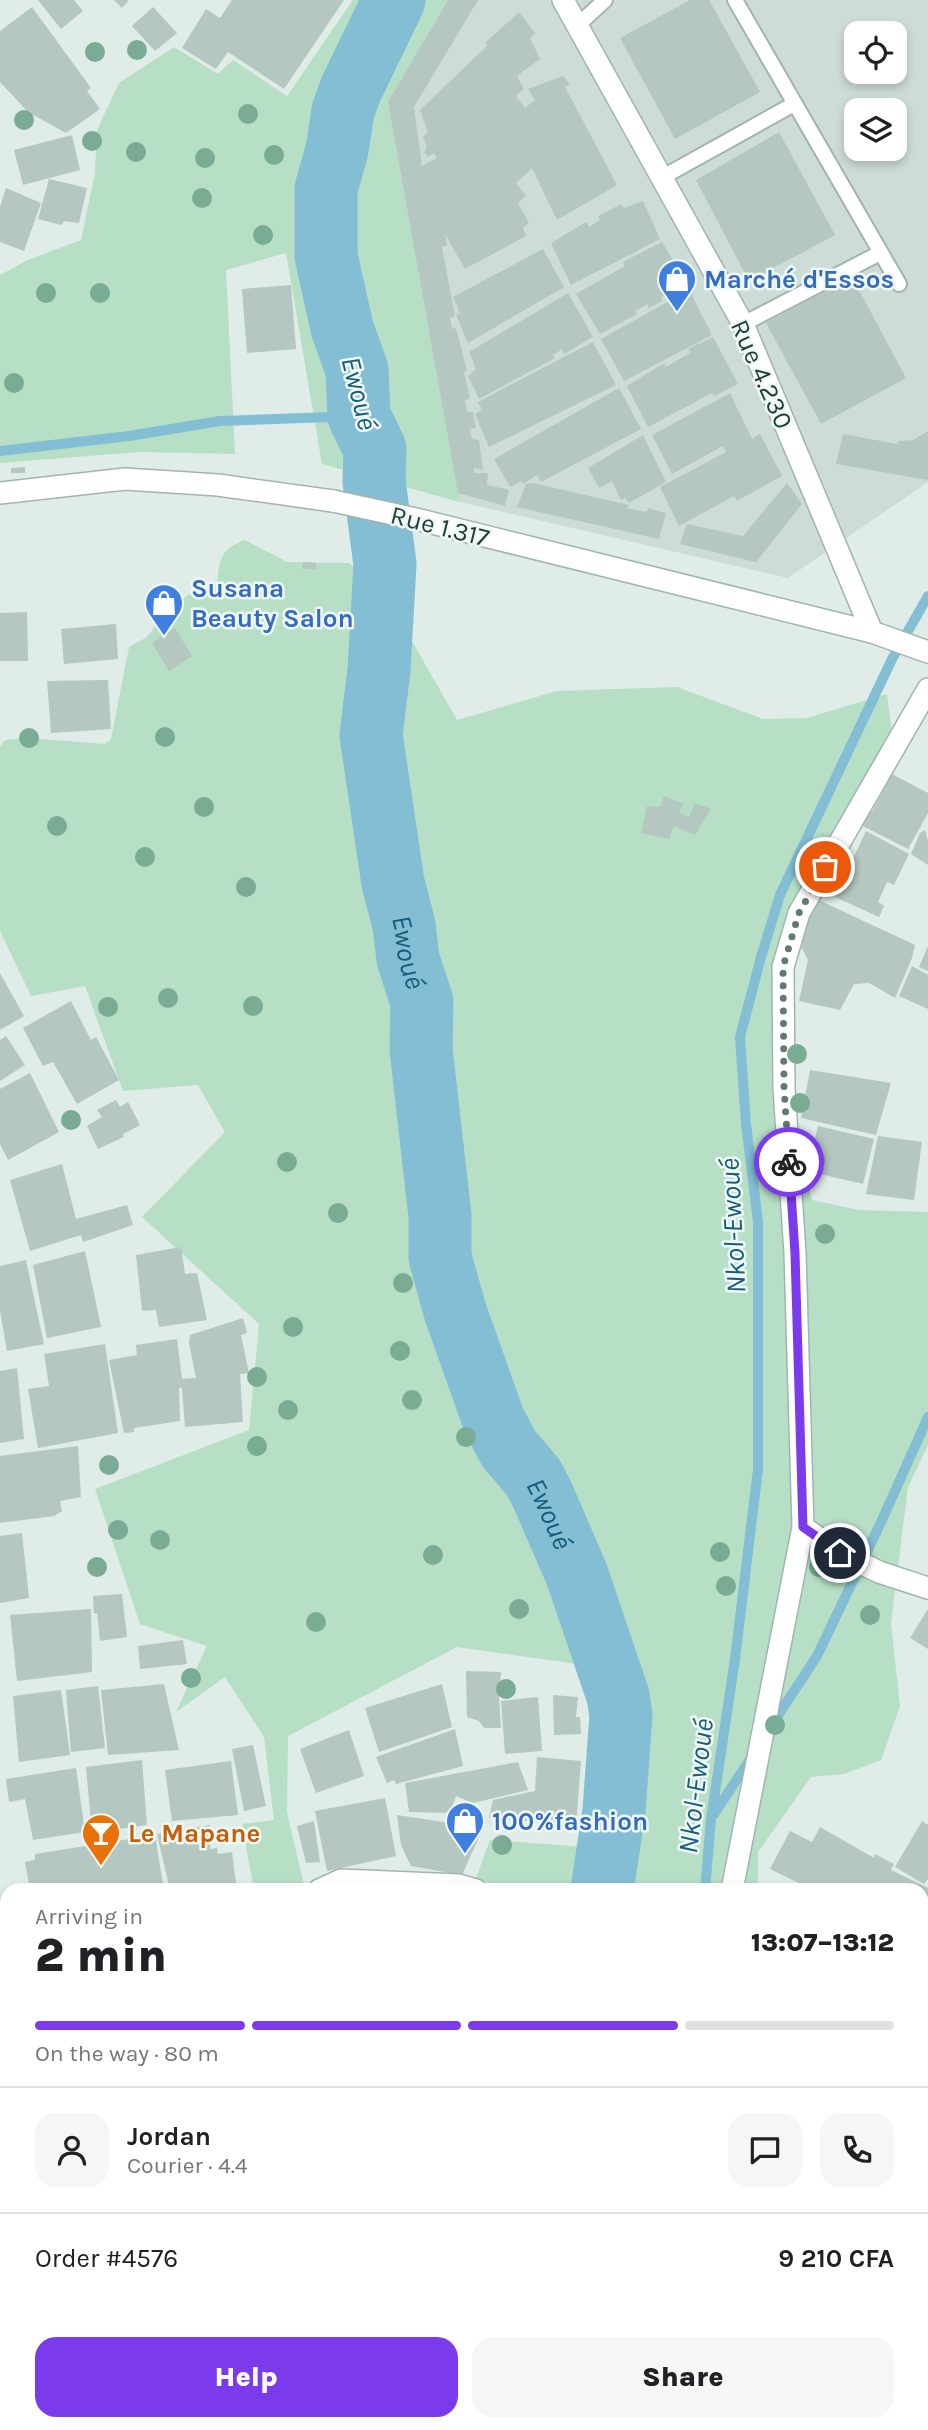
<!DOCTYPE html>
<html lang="en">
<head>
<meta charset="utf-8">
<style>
	:root { --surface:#fff; --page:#f6f6f6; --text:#202124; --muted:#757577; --line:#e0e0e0; --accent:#7c3aed }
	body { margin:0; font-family:Karla,sans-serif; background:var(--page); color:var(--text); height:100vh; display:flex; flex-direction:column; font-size:26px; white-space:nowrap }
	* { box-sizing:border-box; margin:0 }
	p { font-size:23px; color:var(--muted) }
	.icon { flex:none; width:38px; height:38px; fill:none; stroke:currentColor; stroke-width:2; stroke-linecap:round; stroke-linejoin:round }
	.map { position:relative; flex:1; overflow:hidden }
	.drawer { position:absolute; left:0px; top:1883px; width:929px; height:548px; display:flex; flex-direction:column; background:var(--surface); border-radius:21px 21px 0 0; box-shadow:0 4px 10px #0003 }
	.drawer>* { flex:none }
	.controls { position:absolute; left:844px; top:21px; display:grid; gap:14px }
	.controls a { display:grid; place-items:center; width:63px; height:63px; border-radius:14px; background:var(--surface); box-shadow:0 4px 10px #0003; font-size:35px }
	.pin { position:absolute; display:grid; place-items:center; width:60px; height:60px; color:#fff; margin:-30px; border:4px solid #fff; border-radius:50%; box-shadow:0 2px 7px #0007 }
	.courier { position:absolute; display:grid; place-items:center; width:70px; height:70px; margin:-35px; border:5px solid #7c3aed; border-radius:50%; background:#fff; color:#222; box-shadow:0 2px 9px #0007 }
	.headline em { font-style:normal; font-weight:800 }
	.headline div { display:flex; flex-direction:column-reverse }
	.headline { display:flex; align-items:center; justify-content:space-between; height:119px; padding:0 35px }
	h1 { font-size:46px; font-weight:800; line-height:52px }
	.bar { display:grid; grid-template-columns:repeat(4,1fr); gap:10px 7px; align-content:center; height:84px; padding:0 35px }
	.bar i { height:9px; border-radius:5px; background:var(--line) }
	.bar .active { background:var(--accent) }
	.bar p { grid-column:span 4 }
	.line { display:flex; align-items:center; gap:18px; padding:0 35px; border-top:2px solid var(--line) }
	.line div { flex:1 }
	.round { display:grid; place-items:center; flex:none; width:74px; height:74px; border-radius:21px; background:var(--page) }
	.cta { display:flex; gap:14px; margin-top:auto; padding:14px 35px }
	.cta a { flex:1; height:80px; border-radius:21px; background:var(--accent); color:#fff; font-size:28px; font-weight:800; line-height:80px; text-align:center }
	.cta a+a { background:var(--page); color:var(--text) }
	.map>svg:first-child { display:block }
	.built { fill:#cddcd7; fill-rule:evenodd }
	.green { fill:#b6dfc6 }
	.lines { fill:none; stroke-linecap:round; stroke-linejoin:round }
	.stream { stroke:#83bed5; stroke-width:10 }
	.river { stroke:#83bed5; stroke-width:63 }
	.building { fill:#b4c7c1 }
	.service-casing { stroke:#a2b4b0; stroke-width:18 }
	.minor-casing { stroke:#a2b4b0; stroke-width:24 }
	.tertiary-casing { stroke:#a2b4b0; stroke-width:24 }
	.service { stroke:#fff; stroke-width:14 }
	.minor { stroke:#fff; stroke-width:21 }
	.tertiary { stroke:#fff; stroke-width:21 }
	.tree { fill:#7aab94 }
	.done { stroke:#627a76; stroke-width:7; stroke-dasharray:0 12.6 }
	.route { stroke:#7c3aed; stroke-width:9 }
	.labels { text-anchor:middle; stroke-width:5; stroke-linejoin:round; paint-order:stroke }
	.shop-label { font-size:26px; font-weight:bold; fill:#366cbe; stroke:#f0f8f5; text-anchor:start }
	.street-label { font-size:26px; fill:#1f3d39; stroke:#f0f8f5 }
	.food-label { font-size:26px; font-weight:bold; fill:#c56008; stroke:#f0f8f5; text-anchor:start }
	.water-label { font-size:28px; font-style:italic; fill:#165e7c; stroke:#f0f8f5 }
</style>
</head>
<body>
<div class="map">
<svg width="928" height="2430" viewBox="0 0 928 2430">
	<rect width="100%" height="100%" fill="#dfece8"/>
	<!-- built -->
	<path class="built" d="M447 0H928V482L788 578 460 502 387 104ZM856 33H894V72H856ZM856 110H894V149H856Z"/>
	<!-- green -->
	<path class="green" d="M353 0H447L388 104 460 502 322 464 286 253 226 270 235 454 139 452 0 463V275L28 260 81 240 95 173 97 130 119 83 174 47 218 74 233 60 287 96Z
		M245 540 287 562 349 563 384 592 457 720 557 691 677 687 763 719 807 718 887 694 892 734 789 927 798 1142 812 1200 859 1210 928 1212V1445L908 1487 891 1624 900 1706 881 1760 844 1774 811 1777 758 1852V1890H506L476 1878 490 1840 586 1847 596 1714 594 1690 584 1665 457 1647 288 1736 287 1812 304 1885 334 1878 335 1890H254L242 1824 274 1820 264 1737 225 1677 176 1712 207 1646 140 1624 95 1489 249 1430 259 1324 142 1217 225 1132 198 1085 123 1091 85 986 31 996 0 931V747L5 740 29 738 105 744 111 739 129 647 147 637 166 611 188 595 217 585C220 559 219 550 245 540Z
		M922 2352 928 2357V2394L922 2401Z
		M286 2424H699L694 2430H285Z
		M795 2424H903L898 2430H813Z"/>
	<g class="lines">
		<!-- stream -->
		<path class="stream" d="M0 451 129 436 220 421 359 416
			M769 1729 817 1656 882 1520 928 1417
			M714 1814 753 1755
			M705 1890 711 1819 735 1659 758 1469V1222L746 1124 740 1037 761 957 780 895 892 659 928 596"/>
		<!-- river -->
		<g class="river">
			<path id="s1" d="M394 0 351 89 343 111 337 150 326 189V256L342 328 357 370 359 416 375 449 374 481 385 564 379 670 371 735 393 883 404 925 408 959 422 1002 421 1049 440 1216V1257L455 1311 494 1421 509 1449 533 1477 542 1494 577 1575 618 1696 621 1715 614 1811 602 1890"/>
			<path d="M640 2430 641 2424"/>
		</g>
	</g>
	<!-- building -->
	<path class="building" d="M38 0H74L83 11 61 29Z
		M114 0H129L122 8Z
		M232 0H344L284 89 228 52 216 69 182 48 206 9 220 18Z
		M448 0H478L414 107 422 166 437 158 434 153 428 157 424 152 427 146 423 137 428 132 420 110 487 46 486 42 519 12 535 33 530 38 540 59 517 76 524 89 516 96 525 108 535 100 528 89 563 76 570 85 565 87 617 185 557 220 532 168 516 183 526 196 518 203 529 223 523 228 526 236 465 269 445 234 447 245 442 247 455 316 450 318 452 329 456 328 467 371 464 372 470 399 465 400 467 412H473L476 428 470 429 472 439 479 440 483 470 474 468V473H488L487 485 509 490 505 506 458 493 388 102Z
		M690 0H709L760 92 675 139 620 38Z
		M32 7 91 88 87 91 100 109 66 133 28 112 0 82V31Z
		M153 7 177 33 155 51 132 26Z
		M779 132 835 235 749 281 696 180Z
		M72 135 80 170 23 185 14 150Z
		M49 179 87 188 79 223 64 221 62 225 38 219Z
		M6 188 41 203 24 251 0 242V207Z
		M643 201 660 239 571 285 551 243 586 222 589 227 600 220 598 216 621 204 624 208Z
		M662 242 687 283 661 297 662 301 649 308 647 304 635 311 637 314 600 334 576 294 625 266 623 262Z
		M543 249 564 287 468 343 456 315 460 313 453 297Z
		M852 277 906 378 821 424 766 323Z
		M291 285 296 349 247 353 242 289Z
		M689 290 712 335 624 381 601 339Z
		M568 293 593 337 564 354 562 349 553 355 555 358 479 399 468 376 476 369 469 352Z
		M713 337 738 384 714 396 712 393 648 427 627 386 664 363 666 367 690 353 688 349Z
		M593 342 616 385 489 447 475 414 482 410 478 402Z
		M619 388 641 429 541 482 537 475 523 484 521 481 510 487 494 459Z
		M730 393 752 439 760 434 782 476 737 501 734 496 679 526 660 487 726 452 723 446 672 474 652 435Z
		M928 431V480L836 464 843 434 897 444 898 441 913 440Z
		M643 435 666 482 629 503 625 498 621 500 612 481 599 488 588 468Z
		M25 467V473H11V468Z
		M533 483 629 505 627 508 647 512 648 508 666 513 659 539 517 507 526 484Z
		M787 483 802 504 756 562 680 544 687 524 743 536Z
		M303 562 316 563V569H302Z
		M27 612 28 661H0V613Z
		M116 624 118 659 64 664 61 629Z
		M175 628 192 656 169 671 152 643Z
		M108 680 111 729 51 733 47 681Z
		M892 774 928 793V813L908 849 855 822 863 809 872 812Z
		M664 796 683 804 679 813 689 817 695 803 711 809 695 835 674 826 669 839 641 833 647 806 660 807Z
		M925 830 928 841V865L911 854 920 833Z
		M866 831 909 854 894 885 887 882 878 902 884 906 879 917 835 897Z
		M810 896 915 945 912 958 895 998 869 983 854 984 840 1010 799 1001 808 960 794 933Z
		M928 946V971L919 967Z
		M912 966 928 975V1009L899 996Z
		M0 973 24 1016 0 1030Z
		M71 1001 91 1040 96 1037 119 1080 77 1104 53 1062 43 1066 23 1028Z
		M6 1036 25 1065 0 1081V1040Z
		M810 1070 891 1083 876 1135 801 1118Z
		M30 1073 59 1132 8 1160 0 1144V1089Z
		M116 1100 120 1107 128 1102 140 1125 123 1134 124 1137 98 1149 87 1126 102 1117 97 1110Z
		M818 1126 874 1139 863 1184 807 1171Z
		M878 1136 922 1142 914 1200 866 1194Z
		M62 1164 76 1219 127 1205 133 1225 83 1242 81 1235 30 1251 10 1180Z
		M181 1247 185 1274 197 1273 207 1320 159 1327 156 1310 142 1311 136 1255Z
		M85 1251 101 1327 47 1338 33 1265Z
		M26 1260 44 1344 7 1351 0 1311V1266Z
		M243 1318 247 1333 241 1335 249 1373 240 1374 243 1422 185 1427 182 1388H179L180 1421 134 1428V1432L124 1433 109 1360 137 1355 136 1345 177 1339 182 1379 196 1378 189 1343 190 1335Z
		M105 1344 118 1433 38 1448 28 1389 49 1386 44 1354Z
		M17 1368 24 1439 0 1443V1371Z
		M78 1446 81 1497 60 1501 62 1511 54 1516 0 1523V1456Z
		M22 1533 29 1598 0 1603V1536Z
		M122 1594 127 1637 100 1641 97 1613 94 1614 93 1596Z
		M91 1609 92 1672 17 1681 10 1615Z
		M928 1609V1649L910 1638Z
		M183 1640 187 1664 140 1669 138 1646Z
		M466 1671 501 1672 499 1699 501 1728H484L479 1721 467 1717Z
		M164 1684 179 1750 108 1755 101 1690Z
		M442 1684 452 1727 379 1752 365 1708Z
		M98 1686 105 1748 71 1752 66 1690Z
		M61 1690 70 1755 19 1762 13 1696Z
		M553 1695 578 1697 576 1717H580L581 1734 554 1735Z
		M538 1697 542 1751 505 1754 501 1701Z
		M455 1729 463 1766 396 1784 394 1780 387 1783 376 1757Z
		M349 1730 364 1776 316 1793 300 1749Z
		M253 1745 266 1806 244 1811 232 1749Z
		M537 1757 581 1761 576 1825 489 1818 493 1800 535 1791Z
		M142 1760 147 1825 92 1833 86 1767Z
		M231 1761 238 1815 172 1821 165 1770Z
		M518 1762 528 1790 473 1803 456 1796 450 1813 409 1812 405 1783Z
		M76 1768 85 1832 33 1840 25 1799 9 1802 6 1779Z
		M385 1798 396 1856 327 1871 315 1811Z
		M397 1815 483 1828 462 1875 411 1866 401 1845Z
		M314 1821 320 1862 306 1863 297 1826Z
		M922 1821 928 1825V1879L924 1884 895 1867Z
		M210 1825V1849L217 1848 218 1854 232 1852 236 1884 206 1890H170L157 1834Z
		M820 1827 874 1858 875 1854 894 1864 891 1870 928 1888V1938L925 1945 922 1944V1890H870L865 1887 863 1890H813L770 1869 790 1831 812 1842Z
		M155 1835 164 1890H30L25 1862 35 1860V1854Z
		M0 2044 7 2068V2070L0 2072Z
		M922 2075H928V2144H922Z
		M0 2274 7 2315V2318L0 2319Z
		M922 2277 928 2278V2334H924L926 2308 922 2307Z
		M7 2324V2392L0 2393V2325Z
		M924 2394H928V2430L920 2429Z
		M0 2399H4L7 2405V2424H28L29 2430H0Z
		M157 2424H203L204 2430H158Z"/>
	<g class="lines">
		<defs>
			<path id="service" d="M735 0 899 284
				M578 25 605 0
				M661 178 794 104
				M743 324 880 253"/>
			<path id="minor" d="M563 0 743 324 872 632 928 652
				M0 493 125 479 218 485 333 501
				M803 1527 840 1553 879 1572 928 1588
				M319 1890 341 1880 459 1885 476 1890
				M732 1890 803 1527 795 1253 784 1088 783 967 799 913 928 689
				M0 1944 7 1986
				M76 2424 77 2430
				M600 2430 601 2424"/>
			<path id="tertiary" d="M333 501 416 519 872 632"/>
		</defs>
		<!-- service casing -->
		<use href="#service" class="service-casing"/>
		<!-- minor casing -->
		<use href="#minor" class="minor-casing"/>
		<!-- tertiary casing -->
		<use href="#tertiary" class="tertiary-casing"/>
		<!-- service -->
		<use href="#service" class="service"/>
		<!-- minor -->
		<use href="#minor" class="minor"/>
		<!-- tertiary -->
		<use href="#tertiary" class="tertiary"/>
	</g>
	<!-- trees -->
	<g class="tree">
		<circle cx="137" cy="50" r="10"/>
		<circle cx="95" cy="52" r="10"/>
		<circle cx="248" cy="114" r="10"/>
		<circle cx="24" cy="120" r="10"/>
		<circle cx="92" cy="141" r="10"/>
		<circle cx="136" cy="152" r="10"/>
		<circle cx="274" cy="155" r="10"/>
		<circle cx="205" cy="158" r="10"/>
		<circle cx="202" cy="198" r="10"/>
		<circle cx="263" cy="235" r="10"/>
		<circle cx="46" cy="293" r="10"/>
		<circle cx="100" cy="293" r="10"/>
		<circle cx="14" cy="383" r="10"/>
		<circle cx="165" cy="737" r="10"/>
		<circle cx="29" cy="738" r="10"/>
		<circle cx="204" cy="807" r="10"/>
		<circle cx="57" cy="826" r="10"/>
		<circle cx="145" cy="857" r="10"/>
		<circle cx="246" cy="887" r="10"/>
		<circle cx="168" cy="998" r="10"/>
		<circle cx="253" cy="1006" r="10"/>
		<circle cx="108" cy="1007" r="10"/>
		<circle cx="797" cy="1054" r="10"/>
		<circle cx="800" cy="1103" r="10"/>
		<circle cx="71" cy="1120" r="10"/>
		<circle cx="815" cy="1160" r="10"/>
		<circle cx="287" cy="1162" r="10"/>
		<circle cx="338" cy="1213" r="10"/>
		<circle cx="825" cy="1234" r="10"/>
		<circle cx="403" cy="1283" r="10"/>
		<circle cx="293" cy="1327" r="10"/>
		<circle cx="400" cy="1351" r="10"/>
		<circle cx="257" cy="1377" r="10"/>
		<circle cx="412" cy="1400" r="10"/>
		<circle cx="288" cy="1410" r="10"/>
		<circle cx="466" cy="1437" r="10"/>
		<circle cx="257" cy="1446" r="10"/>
		<circle cx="109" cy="1465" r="10"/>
		<circle cx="118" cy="1530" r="10"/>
		<circle cx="160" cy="1540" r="10"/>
		<circle cx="720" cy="1552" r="10"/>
		<circle cx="433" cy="1555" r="10"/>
		<circle cx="97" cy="1567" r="10"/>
		<circle cx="819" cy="1567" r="10"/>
		<circle cx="726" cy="1586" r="10"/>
		<circle cx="519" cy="1609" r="10"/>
		<circle cx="870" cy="1615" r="10"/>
		<circle cx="316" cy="1622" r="10"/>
		<circle cx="191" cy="1678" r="10"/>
		<circle cx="506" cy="1689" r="10"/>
		<circle cx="775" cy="1725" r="10"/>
		<circle cx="502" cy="1845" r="10"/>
	</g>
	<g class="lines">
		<!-- done -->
		<path class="done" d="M789 1162 784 1088 783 967 799 913 825 867"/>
		<!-- route -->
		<path class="route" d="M789 1162 795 1253 803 1527 840 1553"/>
	</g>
	<!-- icons -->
	<defs>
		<symbol id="shop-pin" viewBox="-11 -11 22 30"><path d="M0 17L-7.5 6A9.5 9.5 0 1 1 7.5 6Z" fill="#3f7fe0" stroke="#f0f8f5"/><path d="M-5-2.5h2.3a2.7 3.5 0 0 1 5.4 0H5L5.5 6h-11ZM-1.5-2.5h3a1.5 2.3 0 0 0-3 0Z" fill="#fff"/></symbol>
		<symbol id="bar-pin" viewBox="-11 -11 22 30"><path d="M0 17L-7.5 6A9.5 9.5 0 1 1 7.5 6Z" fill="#e8710a" stroke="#f0f8f5"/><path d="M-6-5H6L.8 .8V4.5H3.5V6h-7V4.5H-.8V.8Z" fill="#fff"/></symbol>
	</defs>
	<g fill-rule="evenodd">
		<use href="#shop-pin" x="655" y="257" width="44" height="60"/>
		<use href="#shop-pin" x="142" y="581" width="44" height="60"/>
		<use href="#shop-pin" x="443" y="1799" width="44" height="60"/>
		<use href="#bar-pin" x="79" y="1811" width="44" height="60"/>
	</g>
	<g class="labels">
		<!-- shop labels -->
		<g class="shop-label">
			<text x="704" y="288">Marché d'Essos</text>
			<text x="191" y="597">Susana<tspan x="191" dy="30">Beauty Salon</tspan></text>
			<text x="492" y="1830">100%fashion</text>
		</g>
		<!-- street labels -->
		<g class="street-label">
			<text transform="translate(762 374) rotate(66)" y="9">Rue 4.230</text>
			<text transform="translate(440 526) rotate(14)" y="9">Rue 1.317</text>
		</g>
		<!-- food labels -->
		<g class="food-label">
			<text x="128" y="1842">Le Mapane</text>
		</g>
		<!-- water labels -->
		<g class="water-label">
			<text transform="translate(360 393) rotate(76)" y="10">Ewoué</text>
			<text dy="10" stroke="none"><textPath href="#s1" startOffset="978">Ewoué</textPath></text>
			<text transform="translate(732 1226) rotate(-93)" y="10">Nkol-Ewoué</text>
			<text dy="10" stroke="none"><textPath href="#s1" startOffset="1568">Ewoué</textPath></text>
			<text transform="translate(695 1786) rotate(-83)" y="10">Nkol-Ewoué</text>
		</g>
	</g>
</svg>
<div class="controls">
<a><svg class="icon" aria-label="locate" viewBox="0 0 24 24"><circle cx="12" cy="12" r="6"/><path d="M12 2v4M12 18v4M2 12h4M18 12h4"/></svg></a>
<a><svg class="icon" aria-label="layers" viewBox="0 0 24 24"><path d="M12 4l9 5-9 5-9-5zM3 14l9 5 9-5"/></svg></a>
</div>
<div class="pin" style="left:825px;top:867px;background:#ea580c"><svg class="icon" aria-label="bag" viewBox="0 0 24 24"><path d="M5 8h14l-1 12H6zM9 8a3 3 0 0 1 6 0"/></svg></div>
<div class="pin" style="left:840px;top:1553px;background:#1f2937"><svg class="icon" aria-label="home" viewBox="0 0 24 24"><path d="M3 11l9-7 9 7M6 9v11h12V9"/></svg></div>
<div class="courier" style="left:789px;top:1162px"><svg class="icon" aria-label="bike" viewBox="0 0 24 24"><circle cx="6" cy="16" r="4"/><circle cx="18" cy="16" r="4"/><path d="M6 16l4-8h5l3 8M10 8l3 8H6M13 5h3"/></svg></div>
<section class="drawer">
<div class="headline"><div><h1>2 min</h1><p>Arriving in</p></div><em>13:07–13:12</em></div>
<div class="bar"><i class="active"></i><i class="active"></i><i class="active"></i><i></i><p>On the way · 80 m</p></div>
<div class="line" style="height:126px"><a class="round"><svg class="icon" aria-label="person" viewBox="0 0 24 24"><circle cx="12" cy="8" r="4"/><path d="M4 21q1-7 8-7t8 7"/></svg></a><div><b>Jordan</b><p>Courier · 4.4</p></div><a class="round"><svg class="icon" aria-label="chat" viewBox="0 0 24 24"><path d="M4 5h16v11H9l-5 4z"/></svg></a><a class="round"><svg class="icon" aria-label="phone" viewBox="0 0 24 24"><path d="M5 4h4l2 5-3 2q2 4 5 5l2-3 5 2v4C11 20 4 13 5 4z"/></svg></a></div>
<div class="line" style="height:91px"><div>Order #4576</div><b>9 210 CFA</b></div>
<div class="cta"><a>Help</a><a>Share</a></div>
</section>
</div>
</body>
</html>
